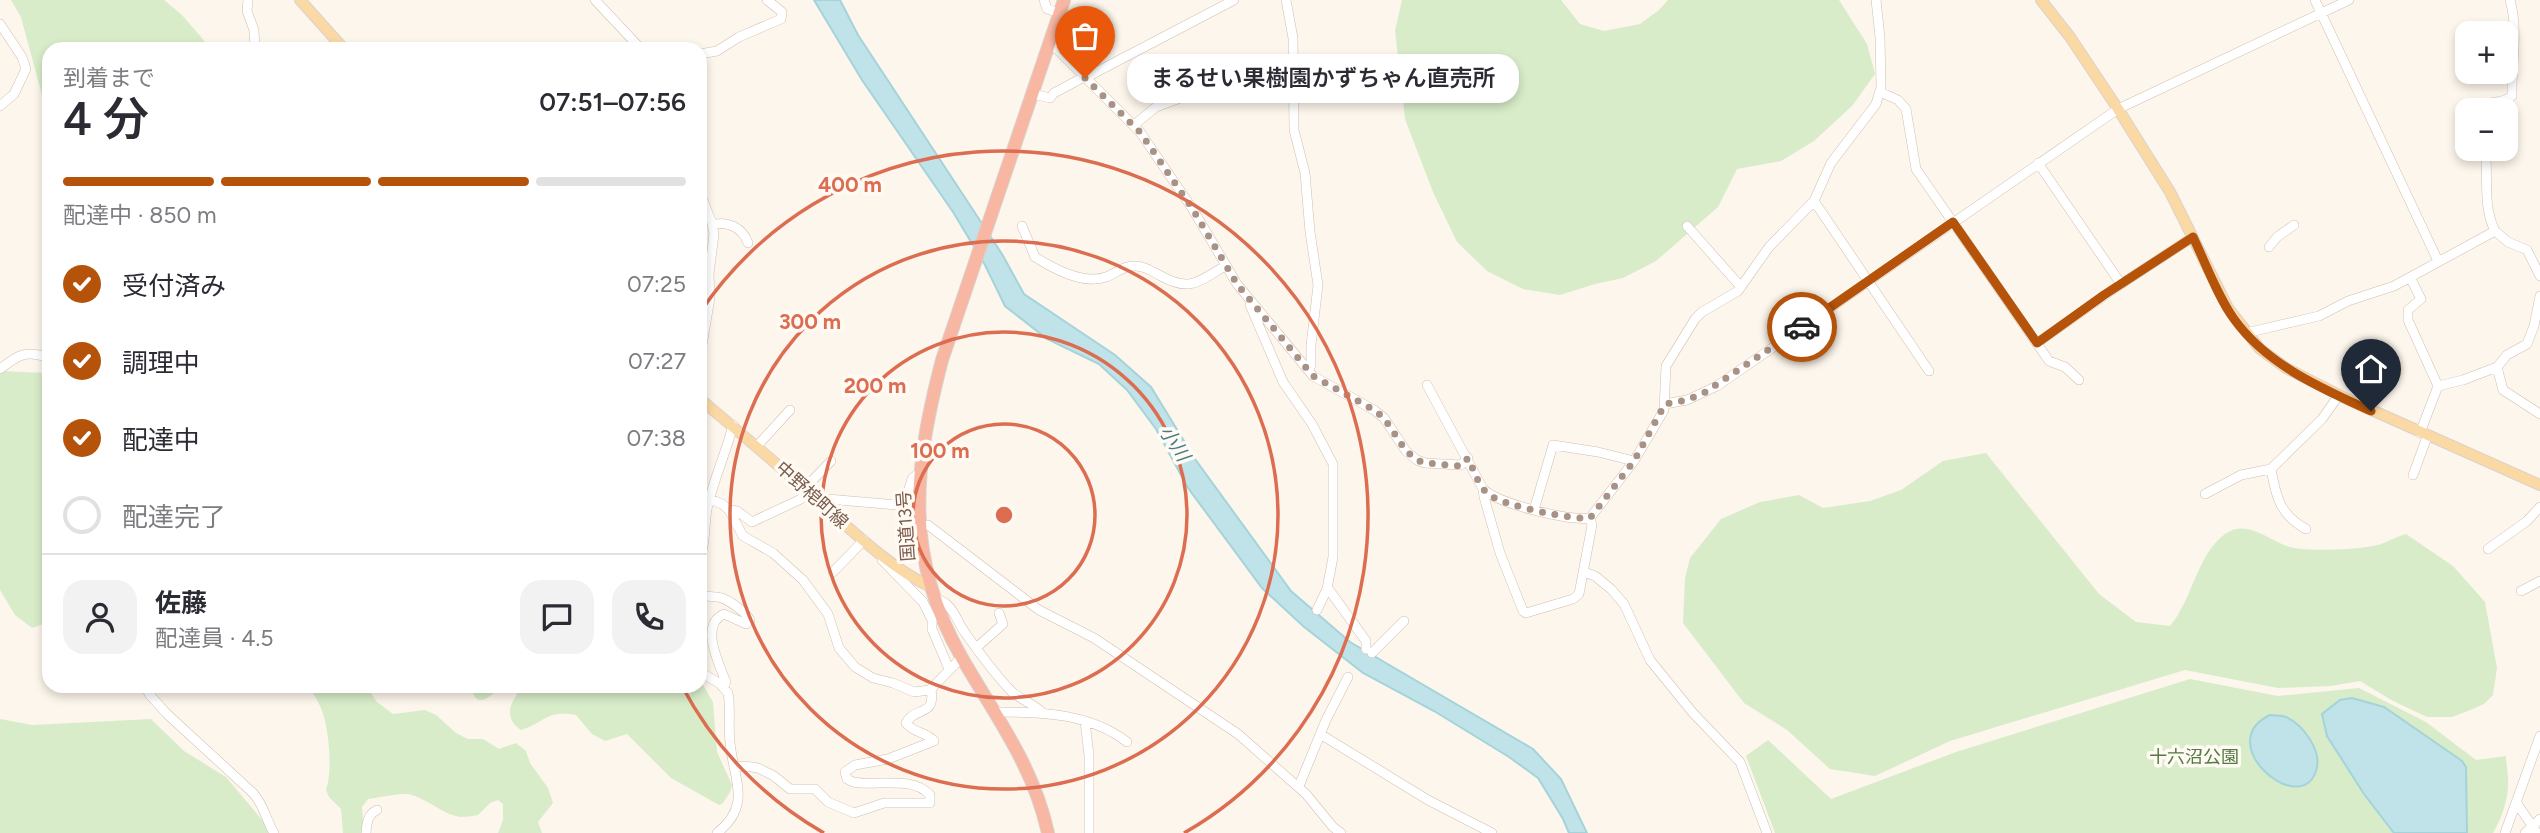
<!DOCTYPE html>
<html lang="ja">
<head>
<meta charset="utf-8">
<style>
	:root { --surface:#fff; --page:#f2f2f3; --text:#2b2b33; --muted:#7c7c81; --line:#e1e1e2; --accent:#b45309 }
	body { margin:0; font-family:Figtree,"Noto Sans JP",sans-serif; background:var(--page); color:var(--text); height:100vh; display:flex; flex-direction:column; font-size:26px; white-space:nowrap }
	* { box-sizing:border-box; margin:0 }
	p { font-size:23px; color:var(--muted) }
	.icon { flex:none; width:38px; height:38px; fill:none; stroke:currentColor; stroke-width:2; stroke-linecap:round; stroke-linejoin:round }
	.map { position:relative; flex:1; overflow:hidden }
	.panel { position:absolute; left:42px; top:42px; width:665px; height:651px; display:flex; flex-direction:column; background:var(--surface); border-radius:21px; box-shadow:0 4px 10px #0003 }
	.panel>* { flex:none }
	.controls { position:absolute; left:2455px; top:21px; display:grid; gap:14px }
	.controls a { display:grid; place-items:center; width:63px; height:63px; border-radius:14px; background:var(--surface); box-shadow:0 4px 10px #0003; font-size:35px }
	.pin { position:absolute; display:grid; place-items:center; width:60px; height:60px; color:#fff; margin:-72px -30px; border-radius:50% 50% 50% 0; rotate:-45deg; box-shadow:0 0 7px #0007 }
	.pin .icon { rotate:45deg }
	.courier { position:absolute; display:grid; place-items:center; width:70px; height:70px; margin:-35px; border:5px solid #b45309; border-radius:50%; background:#fff; color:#222; box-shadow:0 2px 9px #0007 }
	.bubble { position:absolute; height:49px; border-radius:21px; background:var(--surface); box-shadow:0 4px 10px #0003; font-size:23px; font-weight:600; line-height:49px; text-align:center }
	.headline em { font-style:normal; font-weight:600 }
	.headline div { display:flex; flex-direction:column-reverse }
	.headline { display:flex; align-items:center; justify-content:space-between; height:119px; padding:0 21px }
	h1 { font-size:46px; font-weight:600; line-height:52px }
	.bar { display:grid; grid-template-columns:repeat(4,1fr); gap:10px 7px; align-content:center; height:84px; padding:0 21px }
	.bar i { height:9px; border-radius:5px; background:var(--line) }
	.bar .selected { background:var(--accent) }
	.bar p { grid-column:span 4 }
	.line { display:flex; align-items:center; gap:18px; padding:0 21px; border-top:2px solid var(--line) }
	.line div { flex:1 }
	.round { display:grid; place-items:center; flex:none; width:74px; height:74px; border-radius:21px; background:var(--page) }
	ol { padding:0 21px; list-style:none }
	li { display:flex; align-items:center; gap:21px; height:77px }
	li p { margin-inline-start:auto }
	li .icon { padding:7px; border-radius:50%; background:var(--accent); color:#fff; stroke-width:4 }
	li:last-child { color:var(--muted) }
	li i { width:38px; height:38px; border:4px solid var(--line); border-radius:50% }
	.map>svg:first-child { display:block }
	.green { fill:#d8ecc9 }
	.water { fill:#bfe3e8; stroke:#a5d3da; stroke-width:2 }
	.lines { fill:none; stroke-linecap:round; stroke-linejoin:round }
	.minor-casing { stroke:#d1beb0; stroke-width:10 }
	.major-casing { stroke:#dad1cd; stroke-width:12 }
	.highway-casing { stroke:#dad1cd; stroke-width:14 }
	.minor { stroke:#fff; stroke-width:9 }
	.major { stroke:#fbd9a5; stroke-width:10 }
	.highway { stroke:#f7b7a3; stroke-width:12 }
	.done { stroke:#a89285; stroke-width:7; stroke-dasharray:0 12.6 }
	.route { stroke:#b45309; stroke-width:9 }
	.ring { fill:none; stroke:#dc6d51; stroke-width:3.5 }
	.labels { text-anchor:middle; stroke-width:7; stroke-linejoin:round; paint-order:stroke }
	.street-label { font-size:18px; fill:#7a5c4d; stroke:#fffaf3 }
	.park-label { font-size:18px; fill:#537a41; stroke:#fffaf3 }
	.water-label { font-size:19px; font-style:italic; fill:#437c86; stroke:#fffaf3 }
	.centre { fill:#dc6d51; stroke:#fffaf3; stroke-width:3.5 }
	.ring-label { font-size:21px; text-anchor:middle; font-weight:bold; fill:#dc6d51; stroke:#fffaf3; stroke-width:7; stroke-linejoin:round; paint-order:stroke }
</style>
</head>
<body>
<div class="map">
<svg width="2540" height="833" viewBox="0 0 2540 833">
	<rect width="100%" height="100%" fill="#fdf6ec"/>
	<!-- green -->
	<path class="green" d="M11 0H164L181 14 202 38 209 49H49V129L42 95 21 17Z
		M1402 0H1561L1580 24 1604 31 1640 24 1659 10 1668 0H1839L1867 44 1875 74 1852 106 1814 141 1781 161 1737 169 1718 207 1656 261 1623 278 1595 284 1560 295 1523 289 1487 271 1457 242 1433 192 1405 119 1395 31Z
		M0 371 46 373 49 376V622L32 628 15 615 0 590Z
		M1986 453 2099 594 2136 622 2170 626C2193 599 2196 556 2225 534 2247 518 2269 541 2290 547 2309 552 2362 550 2381 544 2390 541 2397 536 2406 534L2453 566 2485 602 2497 668 2493 695 2484 704 2468 711 2452 717H2427L2393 701 2360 681 2331 686 2278 688 2185 670 1950 741 1875 776 1830 769 1787 730 1744 703 1683 623 1685 578 1690 558 1721 519 1760 502 1799 495 1823 508 1870 501 1901 490 1943 461Z
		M2190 679 2278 696 2359 688 2426 722 2476 760 2506 756C2506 766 2509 776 2508 785 2508 801 2501 819 2493 833H1775L1746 756 1768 740 1831 799 1956 752Z
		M700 680 713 702 717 752 732 785 730 792 723 803 719 805 671 778 627 734 605 741 592 734 576 715C545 710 547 722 521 730 507 721 507 707 517 695L513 686H700Z
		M309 686H366L377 702 393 714 425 710 436 715 456 733 468 739H483L499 749 516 743 526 751 530 763 548 788 553 803 538 822 542 833H498L503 820V804L498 800 490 803 478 815C472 816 466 817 461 817 443 815 427 798 408 794 399 793 379 798 368 799L362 807 364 833H343L341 809 329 797 326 790C333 771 329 724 320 706 317 699 312 692 309 686Z
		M472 686H500C491 698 474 711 472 686Z
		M0 719 32 725 151 719 184 751 226 777 273 833H0Z"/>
	<!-- water -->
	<path class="water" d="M814 0H840L858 35 1002 254 1024 294 1115 355 1151 387 1195 459 1291 591 1350 642 1533 749 1561 779 1587 833H1569L1563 819 1538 778 1509 757 1434 711 1363 673 1303 626 1262 588 1188 488 1156 429 1127 390 1099 364 1047 339 1005 306 985 265 953 212 862 80Z
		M2352 698 2384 707 2462 761 2466 767 2467 833H2394L2364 794 2327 736 2322 714 2340 700Z
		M2270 715C2276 716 2281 715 2286 717 2303 725 2323 751 2316 771 2300 819 2211 743 2270 715Z"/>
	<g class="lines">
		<defs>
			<path id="minor" d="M248 0 247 11 254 30 255 49
				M595 0 641 49
				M1044 0 1047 9 1060 13
				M1286 0 1293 38 1294 130 1305 173 1310 232 1318 285 1311 345V364L1309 371
				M2315 0 2438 261
				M0 24 22 57 26 69 14 94 0 106
				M1050 42 1140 132 1192 208 1237 284 1313 376 1374 410 1384 418 1406 451 1417 460 1425 463 1461 465 1468 458
				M700 54 717 51 739 37 781 19 782 12 767 0
				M1085 78 1234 0
				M1880 92 1898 100 1906 109 1916 169 2049 361 2065 367 2079 380
				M1033 94 1050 98 1054 93 1084 77
				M2482 110C2489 98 2503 105 2512 96 2511 64 2519 32 2510 0
				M1134 125 1156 107 1196 92
				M2038 163 2121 284
				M700 193 712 223 714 234 709 274 710 298 700 357
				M1814 201 1929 371
				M713 225C727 220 743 228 748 243
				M1022 226 1035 257C1054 269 1083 285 1106 277 1117 273 1124 265 1136 266 1145 266 1153 272 1161 276 1190 292 1198 282 1225 266
				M1687 226 1741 287
				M2495 231 2508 242 2527 250 2540 276
				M2269 247 2277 237 2294 225
				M2410 277 2421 299 2408 310V320L2438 386 2463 380 2497 367 2507 355 2527 344 2534 326 2540 296
				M1250 305 1283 382 1312 424 1333 464V557L1327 589 1317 610
				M2246 333 2319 316 2348 301 2394 286 2495 231C2482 205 2489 176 2485 149
				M2037 343 2121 284 2193 237
				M2497 367 2503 390 2540 414
				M0 369C19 354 26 350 49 358
				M1427 385 1483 489C1499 504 1568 521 1590 518L1634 461 1664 410 1666 366 1695 319 1702 312 1738 291 1769 247 1814 201 1831 163 1876 104 1881 87 1880 37 1876 0
				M1665 404 1687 400 1717 386 2118 109 2349 0
				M2420 433 2438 386
				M757 446 790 410
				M2413 475 2427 437
				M805 488 831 461
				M1483 489 1484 497 1500 553 1523 611 1526 613 1573 599 1579 594 1592 525 1590 518
				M2205 494 2241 475 2271 469
				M816 498 897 505 915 516
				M700 500 710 499 722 504 729 510 743 536 773 553 803 580 828 614 839 648 855 667 873 678 893 683 914 692 930 690 962 657
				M903 508 912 479 920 472
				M729 510 737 511 752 522 801 499 807 491
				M1534 510 1553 445 1598 452 1634 461
				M928 525 1039 610 1094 638 1238 734 1306 794 1333 827 1341 833
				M2306 529C2280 515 2276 497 2271 469L2322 419 2339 395
				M2488 549 2527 521 2540 507
				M700 558C706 542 704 526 707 509 713 481 726 453 733 425
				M882 560 923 602 932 620V629L949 669
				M833 572 864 540
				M1584 572 1595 576 1611 589 1624 604 1650 660 1693 713 1740 762 1767 833
				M1327 587 1366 641V649
				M2521 591 2540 581
				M700 593C708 599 714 595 722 598 732 602 745 612 750 620L746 624 724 614C699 625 719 664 726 682L724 687
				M934 599C953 601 956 621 966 634 980 654 995 674 1011 691 1021 700 1034 704 1043 713
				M976 648 1003 624 999 613
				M1372 653 1404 621
				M700 672 719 683 728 693C731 709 728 726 730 742 733 779 753 805 717 833
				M145 686 150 695 166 713 253 793C264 805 266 820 274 833
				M997 712C1041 712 1090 713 1127 742
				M1085 721 1089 756V833
				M1320 734 1428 800 1492 833
				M734 767 745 766 758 768 774 776 790 789H815L828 802 854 813 884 803H930V795C912 775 876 787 853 782L847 779 845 772 855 765 888 759 934 741C927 732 913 733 906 723 915 706 936 717 931 690
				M1299 786 1326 720 1348 677
				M2516 802 2537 833
				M366 833C367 823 367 815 377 810
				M2505 833 2540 736
				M2525 833 2540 819"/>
			<path id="major" d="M300 0 344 49
				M2041 0 2070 37 2118 109 2170 192 2228 308 2260 349 2286 368 2347 399 2540 485
				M700 399C738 431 777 464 814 497 848 527 890 568 929 586"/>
			<path id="highway" d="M1048 833C1033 765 996 717 962 658 903 556 914 468 942 360L1064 0"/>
		</defs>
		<!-- minor casing -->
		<use href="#minor" class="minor-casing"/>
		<!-- major casing -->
		<use href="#major" class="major-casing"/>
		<!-- highway casing -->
		<use href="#highway" class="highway-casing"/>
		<!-- minor -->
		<use href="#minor" class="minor"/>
		<!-- major -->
		<use href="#major" class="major"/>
		<!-- highway -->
		<use href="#highway" class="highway"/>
	</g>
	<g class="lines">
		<!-- done -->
		<path class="done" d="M1085 78 1140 132 1192 208 1237 284 1313 376 1374 410 1384 418 1406 451 1417 460 1425 463 1461 466 1468 458C1474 470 1479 489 1491 496 1507 506 1571 520 1590 518L1634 461 1665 404 1687 400 1704 393 1802 327"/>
		<!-- route -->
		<path class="route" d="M1802 327 1953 222 2037 343 2104 295 2193 237C2206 264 2217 295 2234 319 2267 365 2321 388 2371 411"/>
	</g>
	<!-- distance rings -->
	<g class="ring">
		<circle cx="1004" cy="515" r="91"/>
		<circle cx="1004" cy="515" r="183"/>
		<circle cx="1004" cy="515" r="274"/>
		<path d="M824 833A365 365 0 0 1 682 686M701 311A365 365 0 1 1 1184 833"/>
	</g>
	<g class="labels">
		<!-- street labels -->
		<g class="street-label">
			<text transform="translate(812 495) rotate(42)" y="6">中野梍町線</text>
			<text transform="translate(906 526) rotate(-94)" y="6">国道13号</text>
		</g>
		<!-- park labels -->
		<g class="park-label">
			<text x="2194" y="763">十六沼公園</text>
		</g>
		<!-- water labels -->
		<g class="water-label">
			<text transform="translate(1175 443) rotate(57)" y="7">小川</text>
		</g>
	</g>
	<circle cx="1004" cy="515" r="10" class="centre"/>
	<g class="ring-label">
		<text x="850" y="192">400 m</text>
		<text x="810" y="329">300 m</text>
		<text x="875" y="393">200 m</text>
		<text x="940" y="458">100 m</text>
	</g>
</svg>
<div class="controls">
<a>+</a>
<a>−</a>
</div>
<div class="pin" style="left:1085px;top:78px;background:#ea580c"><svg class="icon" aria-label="bag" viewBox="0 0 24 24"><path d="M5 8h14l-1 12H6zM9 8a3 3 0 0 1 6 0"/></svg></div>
<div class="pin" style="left:2371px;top:411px;background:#1f2937"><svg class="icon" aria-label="home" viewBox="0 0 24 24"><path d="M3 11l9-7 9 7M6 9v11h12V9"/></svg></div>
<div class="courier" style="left:1802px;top:327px"><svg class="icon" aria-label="car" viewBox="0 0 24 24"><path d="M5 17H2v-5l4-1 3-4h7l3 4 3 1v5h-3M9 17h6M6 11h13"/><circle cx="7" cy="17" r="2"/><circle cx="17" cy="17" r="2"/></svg></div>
<div class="bubble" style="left:1127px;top:54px;width:392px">まるせい果樹園かずちゃん直売所</div>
<section class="panel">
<div class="headline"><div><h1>4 分</h1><p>到着まで</p></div><em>07:51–07:56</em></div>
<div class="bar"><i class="selected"></i><i class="selected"></i><i class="selected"></i><i></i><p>配達中 · 850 m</p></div>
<ol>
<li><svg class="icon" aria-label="check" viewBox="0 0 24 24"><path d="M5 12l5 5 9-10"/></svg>受付済み<p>07:25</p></li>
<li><svg class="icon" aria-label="check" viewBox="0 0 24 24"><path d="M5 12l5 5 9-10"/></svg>調理中<p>07:27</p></li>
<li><svg class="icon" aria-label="check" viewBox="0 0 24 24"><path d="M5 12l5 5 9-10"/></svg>配達中<p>07:38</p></li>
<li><i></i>配達完了</li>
</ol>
<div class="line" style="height:126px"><a class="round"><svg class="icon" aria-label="person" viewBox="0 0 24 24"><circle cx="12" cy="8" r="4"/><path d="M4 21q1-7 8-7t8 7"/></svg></a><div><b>佐藤</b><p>配達員 · 4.5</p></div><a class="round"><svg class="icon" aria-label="chat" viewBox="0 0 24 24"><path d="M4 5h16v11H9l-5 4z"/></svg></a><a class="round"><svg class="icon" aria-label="phone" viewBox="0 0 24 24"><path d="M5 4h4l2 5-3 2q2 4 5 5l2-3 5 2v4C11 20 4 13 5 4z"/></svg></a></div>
</section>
</div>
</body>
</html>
